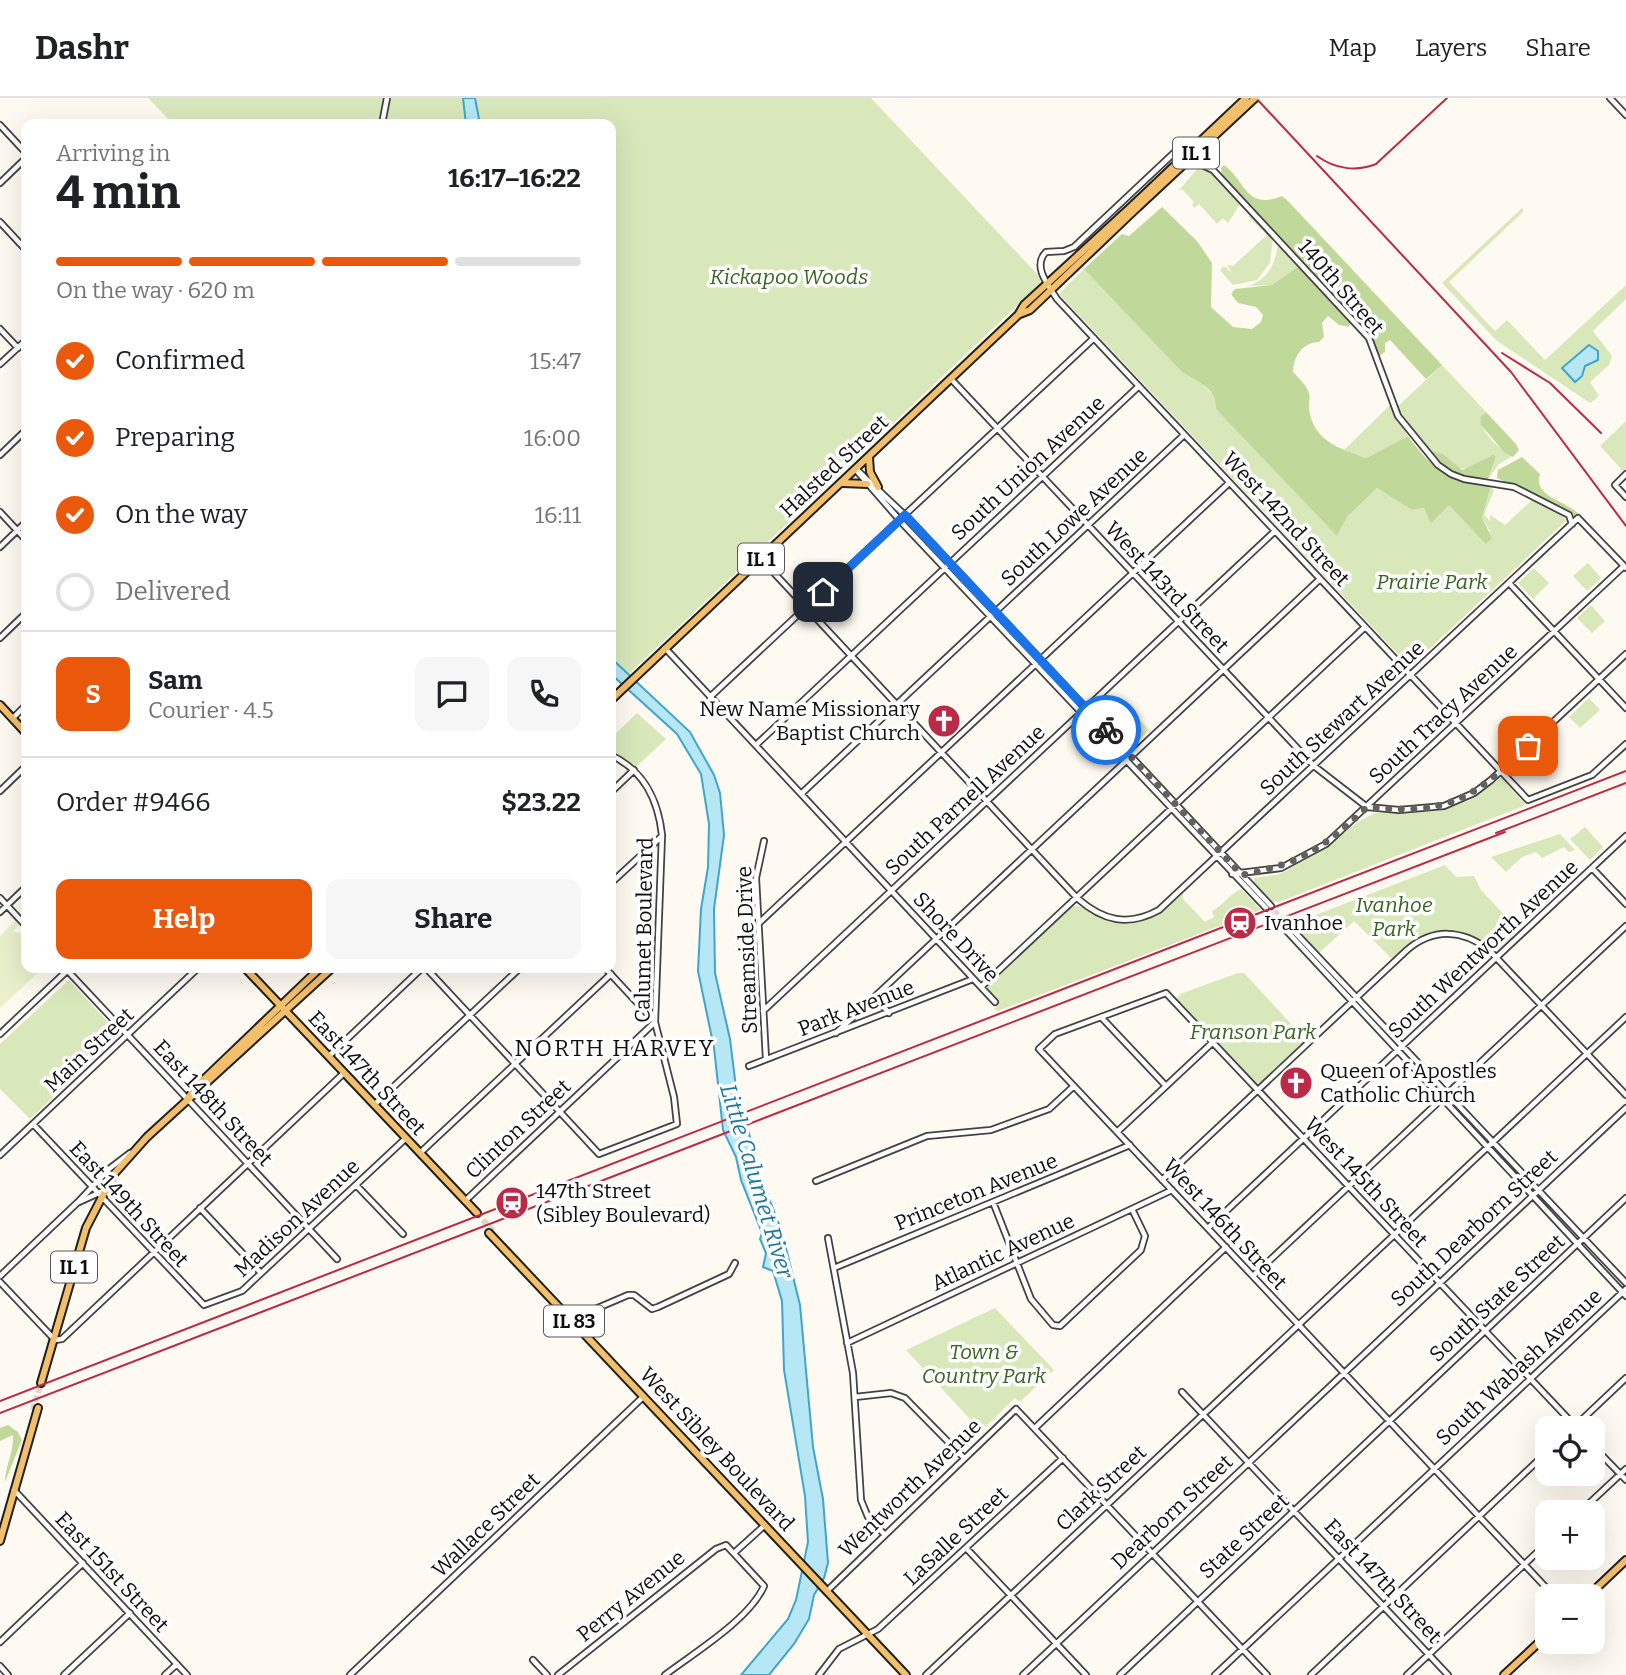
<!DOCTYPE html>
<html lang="en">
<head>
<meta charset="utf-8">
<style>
	:root { --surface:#fff; --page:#f6f6f6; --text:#202124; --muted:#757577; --line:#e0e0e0; --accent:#ea580c }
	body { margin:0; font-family:Bitter,serif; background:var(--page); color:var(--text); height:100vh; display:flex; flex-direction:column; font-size:26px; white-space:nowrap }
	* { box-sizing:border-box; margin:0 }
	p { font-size:23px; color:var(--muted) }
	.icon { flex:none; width:38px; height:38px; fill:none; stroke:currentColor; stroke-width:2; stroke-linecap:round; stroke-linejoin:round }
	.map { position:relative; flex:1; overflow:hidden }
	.side { position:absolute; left:21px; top:21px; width:595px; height:854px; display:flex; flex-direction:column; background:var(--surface); border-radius:14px; box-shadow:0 7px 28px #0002 }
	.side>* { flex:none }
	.fabs { position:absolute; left:1535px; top:1318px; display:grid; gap:14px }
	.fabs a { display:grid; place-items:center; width:70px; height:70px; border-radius:14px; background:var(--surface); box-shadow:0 7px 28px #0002; font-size:35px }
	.pin { position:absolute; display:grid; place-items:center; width:60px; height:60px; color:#fff; margin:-30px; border-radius:14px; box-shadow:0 4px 10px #0006 }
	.courier { position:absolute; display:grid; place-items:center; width:70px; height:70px; margin:-35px; border:5px solid #1a73e8; border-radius:50%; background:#fff; color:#222; box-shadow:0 2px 9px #0007 }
	.head em { font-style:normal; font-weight:700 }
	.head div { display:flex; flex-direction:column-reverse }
	.head { display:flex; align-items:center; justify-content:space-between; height:119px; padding:0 35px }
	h1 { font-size:46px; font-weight:700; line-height:52px }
	.bar { display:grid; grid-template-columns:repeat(4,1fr); gap:10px 7px; align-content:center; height:84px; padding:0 35px }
	.bar i { height:9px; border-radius:5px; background:var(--line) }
	.bar .on { background:var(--accent) }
	.bar p { grid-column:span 4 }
	.line { display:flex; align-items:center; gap:18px; padding:0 35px; border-top:2px solid var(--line) }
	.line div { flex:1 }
	.round { display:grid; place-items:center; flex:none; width:74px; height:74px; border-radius:14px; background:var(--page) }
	ol { padding:0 35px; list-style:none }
	li { display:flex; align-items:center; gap:21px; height:77px }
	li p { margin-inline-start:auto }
	li .icon { padding:7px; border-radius:50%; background:var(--accent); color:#fff; stroke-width:4 }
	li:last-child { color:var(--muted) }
	li i { width:38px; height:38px; border:4px solid var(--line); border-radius:50% }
	.button { display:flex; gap:14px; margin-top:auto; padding:14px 35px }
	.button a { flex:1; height:80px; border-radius:14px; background:var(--accent); color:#fff; font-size:28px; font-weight:700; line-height:80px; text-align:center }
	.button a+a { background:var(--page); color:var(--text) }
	header { display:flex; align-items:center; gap:42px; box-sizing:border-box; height:98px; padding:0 35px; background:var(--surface); border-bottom:2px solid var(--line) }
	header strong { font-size:33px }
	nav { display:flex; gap:38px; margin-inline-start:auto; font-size:24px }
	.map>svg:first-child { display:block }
	.green { fill:#d9e8bb }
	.forest { fill:#c0d99b }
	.pitch { fill:#e9f0cc }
	.water { fill:#b7e6f4; stroke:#40a6c9; stroke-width:2 }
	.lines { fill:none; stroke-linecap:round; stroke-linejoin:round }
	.minor-tunnel { stroke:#dbd7cf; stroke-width:4.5; stroke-dasharray:4.5 2; stroke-linecap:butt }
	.major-tunnel { stroke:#dbd7cf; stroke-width:6; stroke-dasharray:6 3; stroke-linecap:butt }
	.minor-casing { stroke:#424242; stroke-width:8 }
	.major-casing { stroke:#202020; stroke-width:10 }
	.minor { stroke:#fff; stroke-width:4.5 }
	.major { stroke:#f4bf6b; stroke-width:6 }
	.rail { stroke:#bb2a46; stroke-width:2 }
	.major-bridge-casing { stroke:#202020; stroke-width:10; stroke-linecap:butt }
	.major-bridge { stroke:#f4bf6b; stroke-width:6 }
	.done { stroke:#63615e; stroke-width:7; stroke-dasharray:0 12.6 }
	.route { stroke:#1a73e8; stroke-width:9 }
	.labels { text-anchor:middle; stroke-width:7; stroke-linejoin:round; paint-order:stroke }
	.shield { fill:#fff; stroke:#575757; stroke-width:2 }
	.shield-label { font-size:19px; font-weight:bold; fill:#0f0f0f }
	.park-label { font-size:21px; font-style:italic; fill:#386520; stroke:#fff }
	.street-label { font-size:21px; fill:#0f0f0f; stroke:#fff }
	.poi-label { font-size:21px; fill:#0f0f0f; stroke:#fff; text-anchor:start }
	.neighbourhood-label { font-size:23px; letter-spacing:2px; fill:#0f0f0f; stroke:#fff }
	.water-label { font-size:23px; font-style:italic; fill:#1b779d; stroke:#fff }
</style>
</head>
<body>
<header>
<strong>Dashr</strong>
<nav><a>Map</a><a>Layers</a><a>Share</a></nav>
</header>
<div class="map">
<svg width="1626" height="1577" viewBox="0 0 1626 1577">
	<rect width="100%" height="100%" fill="#fffaf1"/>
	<!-- green -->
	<path class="green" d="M148 0H871L1040 179 1041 185 629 576 611 560V26H173Z
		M1199 69 1208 71 1240 106 1228 125 1223 120 1217 126 1199 106 1194 110 1192 107 1194 104 1183 92H1179Z
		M1522 110 1524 113 1449 184 1495 233 1507 222 1545 262 1626 187V201L1593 233 1612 258 1609 267 1590 284 1599 298 1590 305 1497 243 1442 185Z
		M1251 117 1273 139 1270 165 1257 182 1233 187 1220 172 1224 168 1232 175 1227 167 1233 168 1267 137 1248 118Z
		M1278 144 1299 168 1272 187 1249 188C1269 180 1276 165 1278 144Z
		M1084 171 1188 278 1197 279 1204 287 1337 437 1347 419 1377 390 1412 412 1449 407 1491 435 1482 420 1490 391 1487 386 1494 392 1484 417 1490 423V417L1505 427 1532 402 1563 417 1566 423 1410 569 1059 196Z
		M1442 267 1486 314 1480 319C1481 335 1500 353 1514 357L1499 366 1488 381 1496 359 1490 358 1475 368 1459 371 1443 356 1426 351 1397 309Z
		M1390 307 1408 338 1366 360 1344 352Z
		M1626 323V370L1623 373 1600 348Z
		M1588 465 1601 480 1587 493 1573 478Z
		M1534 470 1549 485 1533 501 1518 485Z
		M1591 507 1605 523 1592 535 1577 520Z
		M1589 600 1600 612 1580 630 1569 619Z
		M637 615 666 641 635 670 611 653V640Z
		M1139 621 1149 632 1131 650 1118 636H1123Z
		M1501 680 1526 707 1279 804 1271 803 1254 785V780L1280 776 1321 753 1359 723 1375 715 1439 713 1468 703Z
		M1585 729 1603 749 1590 762 1570 741Z
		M1560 736 1575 752 1569 754 1564 749 1542 760 1536 754 1522 759 1506 774 1491 759Z
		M1445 767 1456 779 1474 778 1481 792 1517 830 1511 837 1513 839 1496 855C1458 819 1427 828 1392 861L1354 823 1319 855 1292 826Z
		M1241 791 1261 812 998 913 994 911 999 906 985 891 1072 808C1084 807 1088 814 1097 819 1135 837 1154 816 1183 796V801L1205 824 1214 819 1212 813C1224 807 1228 797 1241 791Z
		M1238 875H1244L1306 942 1261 984 1257 985 1177 901 1180 896Z
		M69 882 120 937 30 1021 0 991V946Z
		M995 1210 1054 1272 1020 1304 1015 1300 981 1333 906 1252Z"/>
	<!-- forest -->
	<path class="forest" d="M1224 67C1246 83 1246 113 1282 98L1288 103 1442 267 1426 281 1390 242 1385 245V254L1379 258 1371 236 1233 91 1222 77 1221 70Z
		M1162 109 1197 143 1212 165 1211 209 1233 229 1252 231 1261 224 1263 217 1256 209 1238 205 1231 196 1235 191 1272 187 1299 168 1351 224 1349 229 1339 227 1328 218 1322 225 1324 239 1319 244C1303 244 1293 259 1293 274 1322 303 1302 296 1312 323 1320 345 1346 353 1366 360L1408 338C1432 371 1447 381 1487 386L1490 391 1482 420 1492 440 1486 446 1449 407 1431 425 1424 410 1412 412 1377 390 1347 419 1337 438 1216 311C1217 289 1196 283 1182 274L1084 171 1122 136 1129 138Z
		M1486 314 1516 346 1519 352 1513 359 1504 354 1481 327 1480 319Z
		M1426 351 1443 356 1462 372 1493 357 1496 359 1488 381C1460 379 1445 372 1426 351Z
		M1522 359 1540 376C1532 399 1567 402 1578 416L1576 418 1497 380 1498 372Z
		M8 1327 18 1334 22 1342 5 1384C5 1368 14 1354 13 1337L0 1343V1330Z"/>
	<!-- pitch -->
	<path class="pitch" d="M15 823 19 827 13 833 26 837V870H43L0 910V838Z"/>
	<!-- water -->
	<path class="water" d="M463 0H475L480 26H466Z
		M1589 247 1598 253V262L1585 268 1582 278 1575 284 1562 270Z
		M611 560 690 634 714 677 720 695 724 737 714 811 715 875 730 941 739 1014 748 1031 758 1072 782 1134 800 1207 813 1349 823 1401 828 1465 824 1480 814 1497 809 1521 794 1546 769 1577H741L788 1521 796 1502 808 1444 805 1398 784 1272 782 1203 773 1173 763 1169 766 1155 760 1141 762 1135 741 1082 736 1059 723 1032 714 950 698 873 701 811 708 769 709 726 701 676 677 636 611 576Z"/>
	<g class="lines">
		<!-- minor-tunnel -->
		<path class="minor-tunnel" d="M1271 808 1288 827
			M1266 810 1283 829"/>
		<!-- major-tunnel -->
		<path class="major-tunnel" d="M477 1115 493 1133
			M33 1312 41 1285"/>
		<defs>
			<path id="minor" d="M1610 0 1626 17
				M382 26 387 0
				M0 27 26 55
				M0 85 26 60
				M0 124 26 152
				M0 231 18 250
				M0 266 24 244
				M952 282 1314 668 1367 709 1399 712 1444 708 1474 695 1491 682 1626 556
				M0 357 26 332
				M856 371 909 421 1271 808
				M856 372 903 426 1266 810
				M1626 376 1615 387 1626 399
				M0 414 26 442
				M1572 426 1569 417 1514 389 1464 381 1451 376 1438 367 1398 318 1369 240 1213 72 1200 66 1185 52 1176 53 1074 149 1064 153 1046 154C1032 168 1048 187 1057 201L1528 702 1592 677 1626 646
				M0 449 26 424
				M761 461 1077 800C1103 823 1128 829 1159 812L1578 420 1626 470
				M1509 485 1626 610
				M0 540 26 515
				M665 550 995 904
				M710 599 1094 240
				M13 620 26 607
				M756 647 1139 288
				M0 693 26 668
				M611 694 634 672
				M801 696 1184 337
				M764 743 756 780 766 961
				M1592 770 1626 806
				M1232 776 1281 770 1326 746 1624 468
				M611 785 662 738
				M0 800 26 828
				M0 814 26 789
				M759 825 1229 385
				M1288 827 1626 1185
				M1283 829 1626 1198
				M65 870 337 1161
				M426 870 599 1056 677 1026 674 999 655 924 662 737C658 701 644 673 611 657
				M981 889 1365 529
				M875 899 889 915
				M763 913 1275 433
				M1101 919 1166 988
				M836 935 1320 481
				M0 936 70 870
				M329 958 422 870
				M749 968 973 881
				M374 1007 520 870
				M33 1026 204 1207 242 1193 405 1041
				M1117 1034 1213 944
				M420 1055 611 876
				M0 1057 198 870
				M1162 1082 1407 852C1433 830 1462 831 1489 852L1626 997
				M816 1083 927 1038 991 1032 1049 1011 1074 988
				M356 1087 403 1136
				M465 1103 655 924 605 870
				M79 1104 103 1093
				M993 1104 1031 1201 1053 1227 1060 1228 1141 1152 1145 1138 1132 1111
				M200 1110 261 1175
				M1208 1130 1626 738
				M828 1140 853 1275 861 1402 868 1419 884 1436
				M834 1170 1130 1047
				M0 1178 78 1104 109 1071 130 1055
				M1253 1178 1626 828
				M0 1184 55 1242 62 1241 344 975
				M572 1221 628 1197H634L652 1211 658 1209 729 1176 735 1165
				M847 1245 1172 1092
				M1182 1294 1448 1577
				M855 1299 891 1295 905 1300 964 1360
				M1035 1330 1226 1149
				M1573 1330 1626 1280
				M1592 1347 1626 1382
				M14 1392 187 1577
				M1580 1414 1626 1371
				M966 1450 1086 1577
				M734 1455 765 1427
				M827 1493 1016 1311 1267 1577
				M1554 1498 1039 951 1055 936 1166 895 1577 1330
				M0 1544 83 1465
				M533 1562 547 1577
				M0 1568 8 1577
				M64 1577 130 1515
				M165 1577 177 1566
				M350 1577 643 1299
				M558 1577 716 1451 726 1447 764 1488C750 1521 694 1555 665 1577
				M819 1577 839 1551 878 1531 1063 1360
				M926 1577 1626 919
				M1023 1577 1626 1010
				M1120 1577 1626 1100
				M1215 1577 1626 1191
				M1311 1577 1547 1354
				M1407 1577 1547 1445"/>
			<path id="major" d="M1020 216 1030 212 1138 109
				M869 359 870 374 878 389
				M843 385 867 386
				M611 602 1018 217 1024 207 1134 106
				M0 607 26 635
				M245 870 477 1115
				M187 1001 198 987 320 870
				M489 1135 906 1577
				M41 1285 86 1130 114 1076 147 1039 332 870
				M0 1443 38 1310
				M1588 1498 1626 1462
				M1504 1577 1547 1537"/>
		</defs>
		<!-- minor casing -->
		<use href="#minor" class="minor-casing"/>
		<!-- major casing -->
		<use href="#major" class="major-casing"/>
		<!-- minor -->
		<use href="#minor" class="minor"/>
		<!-- major -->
		<use href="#major" class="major"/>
		<!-- rail -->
		<path class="rail" d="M1256 0 1511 274 1626 428
			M1317 58C1335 71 1356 74 1376 66L1447 0
			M1502 255 1550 285 1601 335
			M1496 735 1626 685
			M0 1303 1626 673
			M0 1315 1505 734"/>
		<defs>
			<path id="major-bridge" d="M1134 106 1246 0
				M1138 109 1255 0"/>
		</defs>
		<!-- major-bridge casing -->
		<use href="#major-bridge" class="major-bridge-casing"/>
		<!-- major-bridge -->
		<use href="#major-bridge" class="major-bridge"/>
	</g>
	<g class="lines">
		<!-- done -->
		<path class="done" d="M1106 632 1242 777C1302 765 1322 751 1367 709 1448 717 1470 703 1528 648"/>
		<!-- route -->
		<path class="route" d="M823 494 905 417 1106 632"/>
	</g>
	<!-- icons -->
	<defs>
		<symbol id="church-disc" viewBox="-11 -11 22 22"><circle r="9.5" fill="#bb2a46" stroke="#fff"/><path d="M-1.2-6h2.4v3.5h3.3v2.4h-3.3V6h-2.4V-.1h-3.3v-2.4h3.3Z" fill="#fff"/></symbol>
		<symbol id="station-disc" viewBox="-11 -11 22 22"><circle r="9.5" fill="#bb2a46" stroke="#fff"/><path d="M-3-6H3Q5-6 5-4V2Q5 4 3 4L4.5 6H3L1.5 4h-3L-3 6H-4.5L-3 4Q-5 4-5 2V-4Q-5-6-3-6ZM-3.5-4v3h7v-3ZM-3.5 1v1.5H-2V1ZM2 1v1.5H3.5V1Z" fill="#fff"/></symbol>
	</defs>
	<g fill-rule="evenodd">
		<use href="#church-disc" x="925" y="604" width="38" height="38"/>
		<use href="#station-disc" x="1221" y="806" width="38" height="38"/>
		<use href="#church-disc" x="1277" y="966" width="38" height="38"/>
		<use href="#station-disc" x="493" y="1086" width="38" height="38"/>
	</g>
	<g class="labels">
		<!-- shield labels -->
		<g class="shield">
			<rect x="1173" y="39.5" width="46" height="31" rx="5"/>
			<rect x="738" y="445.5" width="46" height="31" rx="5"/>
			<rect x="51" y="1153.5" width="46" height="31" rx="5"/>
			<rect x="544" y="1207.5" width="60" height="31" rx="5"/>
		</g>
		<g class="shield-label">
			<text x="1196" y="62">IL 1</text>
			<text x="761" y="468">IL 1</text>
			<text x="74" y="1176">IL 1</text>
			<text x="574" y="1230">IL 83</text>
		</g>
		<!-- park labels -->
		<g class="park-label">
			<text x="789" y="186">Kickapoo Woods</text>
			<text x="1432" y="491">Prairie Park</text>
			<text x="1394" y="814">Ivanhoe<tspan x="1394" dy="24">Park</tspan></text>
			<text x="1253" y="941">Franson Park</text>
			<text x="984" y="1261">Town &amp;<tspan x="984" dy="24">Country Park</tspan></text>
		</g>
		<!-- street labels -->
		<g class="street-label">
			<text transform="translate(1341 189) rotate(49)" y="7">140th Street</text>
			<text transform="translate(834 368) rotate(-43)" y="7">Halsted Street</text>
			<text transform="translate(1028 370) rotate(-43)" y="7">South Union Avenue</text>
			<text transform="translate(1074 419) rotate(-43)" y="7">South Lowe Avenue</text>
			<text transform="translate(1286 421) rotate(47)" y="7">West 142nd Street</text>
			<text transform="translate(1167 489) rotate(47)" y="7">West 143rd Street</text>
			<text transform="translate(1443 616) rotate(-43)" y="7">South Tracy Avenue</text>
			<text transform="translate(1342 620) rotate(-43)" y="7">South Stewart Avenue</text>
			<text transform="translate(965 702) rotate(-43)" y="7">South Parnell Avenue</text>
			<text transform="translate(644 832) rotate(-89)" y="7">Calumet Boulevard</text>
			<text transform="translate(956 839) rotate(47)" y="7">Shore Drive</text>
			<text transform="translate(1483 851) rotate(-43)" y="7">South Wentworth Avenue</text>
			<text transform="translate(747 852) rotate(-92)" y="7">Streamside Drive</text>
			<text transform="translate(856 910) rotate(-21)" y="7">Park Avenue</text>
			<text transform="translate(89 952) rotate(-43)" y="7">Main Street</text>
			<text transform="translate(367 975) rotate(47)" y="7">East 147th Street</text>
			<text transform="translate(213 1005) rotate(47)" y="7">East 148th Street</text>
			<text transform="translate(518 1031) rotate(-43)" y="7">Clinton Street</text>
			<text transform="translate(1366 1084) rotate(47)" y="7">West 145th Street</text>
			<text transform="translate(976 1094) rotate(-22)" y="7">Princeton Avenue</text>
			<text transform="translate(129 1106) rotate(47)" y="7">East 149th Street</text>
			<text transform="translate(297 1120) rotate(-43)" y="7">Madison Avenue</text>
			<text transform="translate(1225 1126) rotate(47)" y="7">West 146th Street</text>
			<text transform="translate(1474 1130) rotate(-43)" y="7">South Dearborn Street</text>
			<text transform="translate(1003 1154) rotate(-25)" y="7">Atlantic Avenue</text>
			<text transform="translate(1497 1200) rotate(-43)" y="7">South State Street</text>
			<text transform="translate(1519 1269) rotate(-43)" y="7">South Wabash Avenue</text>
			<text transform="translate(717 1351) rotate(47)" y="7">West Sibley Boulevard</text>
			<text transform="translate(910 1390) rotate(-44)" y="7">Wentworth Avenue</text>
			<text transform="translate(1101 1390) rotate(-43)" y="7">Clark Street</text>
			<text transform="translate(1172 1414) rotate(-43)" y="7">Dearborn Street</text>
			<text transform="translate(486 1427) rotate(-44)" y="7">Wallace Street</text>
			<text transform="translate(956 1438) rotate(-43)" y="7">LaSalle Street</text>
			<text transform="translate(1244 1438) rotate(-43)" y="7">State Street</text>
			<text transform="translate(112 1474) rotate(47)" y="7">East 151st Street</text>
			<text transform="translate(1383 1483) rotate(47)" y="7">East 147th Street</text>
			<text transform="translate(631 1498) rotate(-39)" y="7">Perry Avenue</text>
		</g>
		<!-- poi labels -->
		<g class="poi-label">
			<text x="920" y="618" text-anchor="end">New Name Missionary<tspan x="920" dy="24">Baptist Church</tspan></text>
			<text x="1264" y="832">Ivanhoe</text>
			<text x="1320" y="980">Queen of Apostles<tspan x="1320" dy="24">Catholic Church</tspan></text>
			<text x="536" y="1100">147th Street<tspan x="536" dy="24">(Sibley Boulevard)</tspan></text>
		</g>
		<!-- neighbourhood labels -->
		<g class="neighbourhood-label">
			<text x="615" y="958">NORTH HARVEY</text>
		</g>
		<!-- water labels -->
		<g class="water-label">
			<text transform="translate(757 1083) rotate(73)" y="8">Little Calumet River</text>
		</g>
	</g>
</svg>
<div class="fabs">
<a><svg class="icon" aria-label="locate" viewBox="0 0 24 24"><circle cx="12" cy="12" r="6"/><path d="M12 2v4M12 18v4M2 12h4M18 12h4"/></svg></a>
<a>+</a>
<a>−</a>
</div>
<div class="pin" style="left:1528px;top:648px;background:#ea580c"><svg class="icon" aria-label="bag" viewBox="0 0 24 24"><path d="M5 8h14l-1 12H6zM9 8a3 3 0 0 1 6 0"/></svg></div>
<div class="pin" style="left:823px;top:494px;background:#1f2937"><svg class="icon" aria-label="home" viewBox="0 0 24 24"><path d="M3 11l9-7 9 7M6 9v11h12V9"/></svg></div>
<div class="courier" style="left:1106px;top:632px"><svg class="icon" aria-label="bike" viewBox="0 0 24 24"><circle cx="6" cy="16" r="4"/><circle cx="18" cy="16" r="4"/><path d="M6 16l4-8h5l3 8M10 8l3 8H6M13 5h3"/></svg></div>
<section class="side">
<div class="head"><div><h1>4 min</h1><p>Arriving in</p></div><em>16:17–16:22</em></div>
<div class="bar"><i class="on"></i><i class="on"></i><i class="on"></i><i></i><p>On the way · 620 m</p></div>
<ol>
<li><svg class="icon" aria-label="check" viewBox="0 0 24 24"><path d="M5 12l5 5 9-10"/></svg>Confirmed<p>15:47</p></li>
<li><svg class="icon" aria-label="check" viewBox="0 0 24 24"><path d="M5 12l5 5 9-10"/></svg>Preparing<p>16:00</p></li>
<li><svg class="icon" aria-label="check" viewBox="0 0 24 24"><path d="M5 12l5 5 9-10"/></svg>On the way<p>16:11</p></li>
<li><i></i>Delivered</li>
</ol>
<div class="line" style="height:126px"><b class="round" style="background:var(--accent);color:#fff">S</b><div><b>Sam</b><p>Courier · 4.5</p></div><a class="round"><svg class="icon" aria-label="chat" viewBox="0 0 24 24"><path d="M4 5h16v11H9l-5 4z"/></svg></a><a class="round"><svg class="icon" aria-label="phone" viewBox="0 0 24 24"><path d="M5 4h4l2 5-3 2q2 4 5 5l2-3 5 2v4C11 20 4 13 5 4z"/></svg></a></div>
<div class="line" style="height:91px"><div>Order #9466</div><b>$23.22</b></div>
<div class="button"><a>Help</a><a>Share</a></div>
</section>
</div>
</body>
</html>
